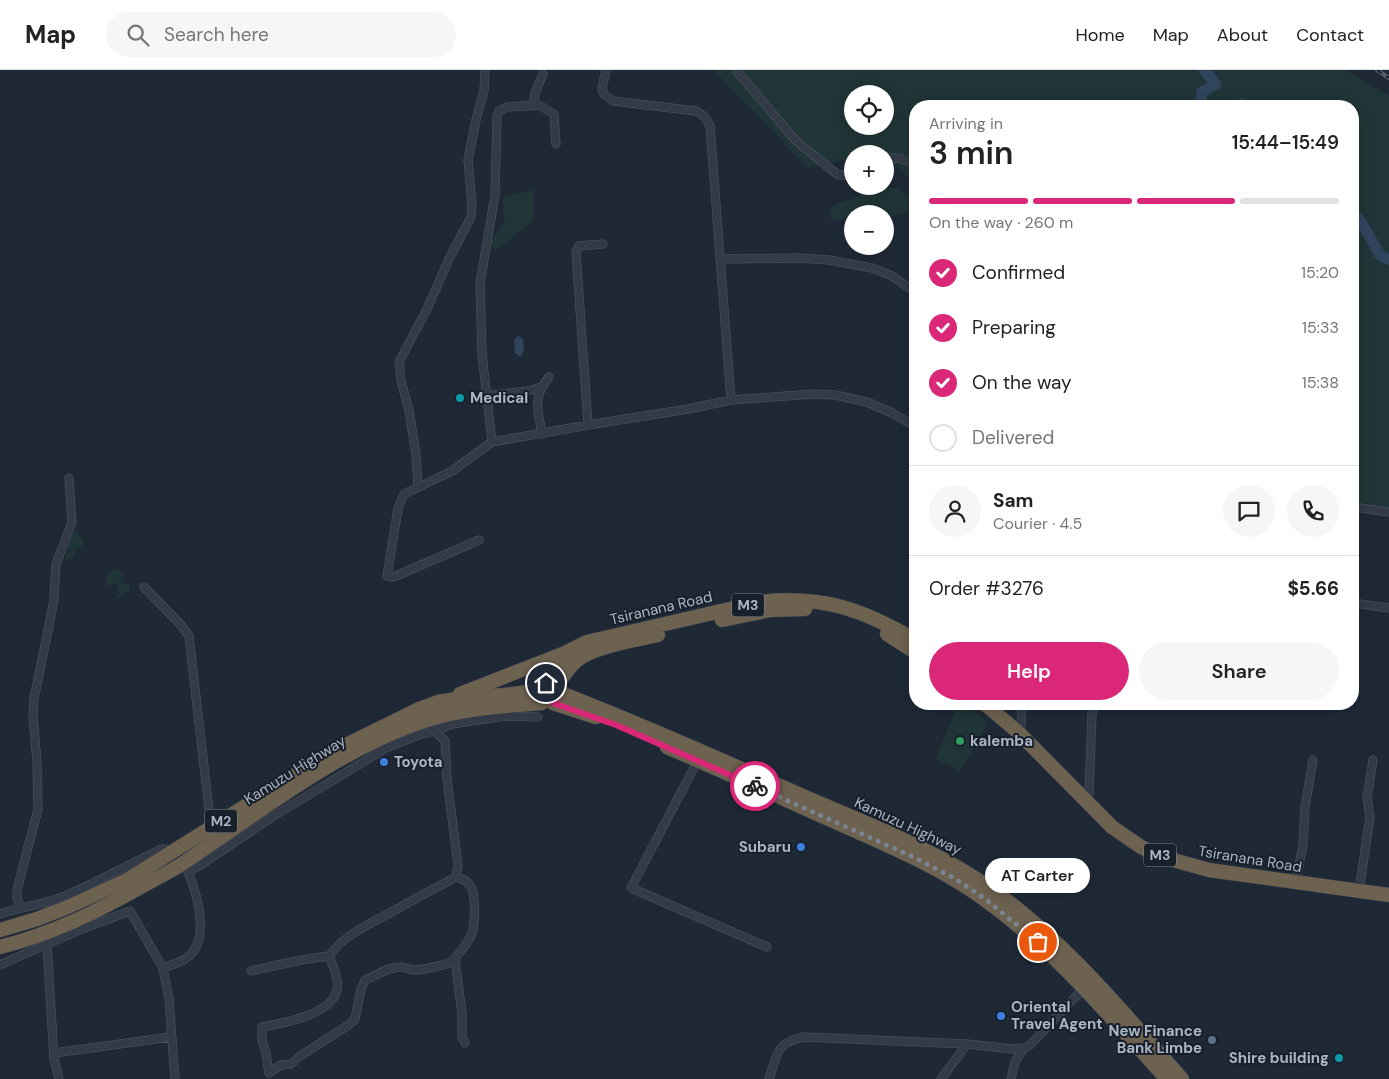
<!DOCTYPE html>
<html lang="en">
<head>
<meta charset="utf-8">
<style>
	:root { --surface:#fff; --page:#f6f6f6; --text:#222; --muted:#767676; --line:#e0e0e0; --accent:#db2777 }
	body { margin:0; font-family:"DM Sans",sans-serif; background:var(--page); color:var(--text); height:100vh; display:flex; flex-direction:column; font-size:19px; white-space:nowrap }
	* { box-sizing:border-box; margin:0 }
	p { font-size:16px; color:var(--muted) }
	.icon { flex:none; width:28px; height:28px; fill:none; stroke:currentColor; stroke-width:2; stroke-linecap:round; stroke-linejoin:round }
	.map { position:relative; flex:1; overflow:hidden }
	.panel { position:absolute; left:909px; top:30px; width:450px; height:610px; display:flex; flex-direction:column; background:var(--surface); border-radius:20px; box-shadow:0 2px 12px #0003 }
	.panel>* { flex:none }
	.fabs { position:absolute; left:844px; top:15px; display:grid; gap:10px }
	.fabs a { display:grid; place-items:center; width:50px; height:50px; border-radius:50%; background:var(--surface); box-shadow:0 2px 12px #0003; font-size:25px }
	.pin { position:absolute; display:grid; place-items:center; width:42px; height:42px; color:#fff; margin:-21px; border:2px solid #fff; border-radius:50%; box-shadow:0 1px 5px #0007 }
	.courier { position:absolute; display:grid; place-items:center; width:50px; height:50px; margin:-25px; border:4px solid #db2777; border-radius:50%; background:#fff; color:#222; box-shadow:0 1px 6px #0007 }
	.bubble { position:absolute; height:35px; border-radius:18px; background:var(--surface); box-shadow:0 2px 12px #0003; font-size:16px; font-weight:600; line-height:35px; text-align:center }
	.head em { font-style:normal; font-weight:600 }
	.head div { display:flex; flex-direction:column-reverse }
	.head { display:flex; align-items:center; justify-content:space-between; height:85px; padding:0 20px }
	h1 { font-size:32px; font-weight:600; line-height:38px }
	.bar { display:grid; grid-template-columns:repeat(4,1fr); gap:8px 5px; align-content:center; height:60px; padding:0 20px }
	.bar i { height:6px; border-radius:4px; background:var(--line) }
	.bar .selected { background:var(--accent) }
	.bar p { grid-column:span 4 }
	.line { display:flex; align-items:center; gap:12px; padding:0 20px; border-top:1px solid var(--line) }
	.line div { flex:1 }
	.round { display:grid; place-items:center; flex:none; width:52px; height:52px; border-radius:26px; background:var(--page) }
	ol { padding:0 20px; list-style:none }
	li { display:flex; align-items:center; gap:15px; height:55px }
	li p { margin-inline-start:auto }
	li .icon { padding:5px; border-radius:50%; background:var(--accent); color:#fff; stroke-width:4 }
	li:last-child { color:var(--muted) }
	li i { width:28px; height:28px; border:2px solid var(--line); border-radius:50% }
	.action { display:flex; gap:10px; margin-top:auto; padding:10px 20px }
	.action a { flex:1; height:58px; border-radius:30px; background:var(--accent); color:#fff; font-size:20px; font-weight:600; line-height:58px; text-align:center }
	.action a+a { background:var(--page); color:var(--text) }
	header { display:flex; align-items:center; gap:30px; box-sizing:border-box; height:70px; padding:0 25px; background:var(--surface); border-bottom:1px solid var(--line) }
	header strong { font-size:24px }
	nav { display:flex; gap:28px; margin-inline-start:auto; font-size:18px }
	.search { width:350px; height:45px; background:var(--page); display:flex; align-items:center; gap:12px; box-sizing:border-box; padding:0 18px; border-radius:28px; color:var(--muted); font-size:19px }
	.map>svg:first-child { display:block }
	.green { fill:#203537; fill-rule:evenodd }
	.water { fill:#31445e }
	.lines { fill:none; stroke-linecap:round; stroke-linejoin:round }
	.river { stroke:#31445e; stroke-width:11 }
	.street-casing { stroke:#505865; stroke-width:9 }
	.highway-casing { stroke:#3d4551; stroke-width:15 }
	.street { stroke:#323b47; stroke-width:8 }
	.highway { stroke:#6d614f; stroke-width:14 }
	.rail-casing { stroke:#545f6e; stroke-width:4 }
	.rail { stroke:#18202b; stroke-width:2; stroke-dasharray:5.5; stroke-linecap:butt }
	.done { stroke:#7b8492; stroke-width:5; stroke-dasharray:0 9 }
	.route { stroke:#db2777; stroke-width:6 }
	.culture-dot { fill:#0f9aa8; stroke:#18202b; stroke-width:2 }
	.leisure-dot { fill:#2e9e5b; stroke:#18202b; stroke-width:2 }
	.shop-dot { fill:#3f7fe0; stroke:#18202b; stroke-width:2 }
	.service-dot { fill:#5c6f8a; stroke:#18202b; stroke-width:2 }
	.labels { text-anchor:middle; stroke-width:4; stroke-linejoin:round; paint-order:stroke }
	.shield { fill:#18202b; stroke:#808896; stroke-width:1 }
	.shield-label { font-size:14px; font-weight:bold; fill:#acb5c4 }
	.poi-label { font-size:15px; font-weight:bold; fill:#acb5c4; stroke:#18202b; text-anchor:start }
	.street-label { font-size:15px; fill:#acb5c4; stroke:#18202b }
</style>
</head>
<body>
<header>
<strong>Map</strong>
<div class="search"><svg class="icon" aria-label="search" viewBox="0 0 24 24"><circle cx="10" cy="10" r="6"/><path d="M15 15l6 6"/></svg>Search here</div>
<nav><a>Home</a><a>Map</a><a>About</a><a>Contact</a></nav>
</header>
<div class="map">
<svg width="1389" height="1009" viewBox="0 0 1389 1009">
	<rect width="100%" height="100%" fill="#1f2936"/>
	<!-- green -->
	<path class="green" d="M713 0H1346L1389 26V445L1353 438 1352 36H915V114L885 86V84L881 83 852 84V89L808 98ZM852 24H885V56H852Z
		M876 118H897L915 129V143L885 146V144H852V149L831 151V137Z
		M533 120V149C523 161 510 170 497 179L493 178 491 171 505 152 503 145V127Z
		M71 461H77L84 472 82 478 78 477 74 480V487L70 489H65L66 484 71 482V480L66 479 68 474 66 472Z
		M115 499 123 503V507L119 512 130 515 129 522 122 523 121 527 118 528 116 525 119 523 116 513 107 516V503Z
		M958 634H966L988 653 960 701 936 689Z"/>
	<!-- water -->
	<path class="water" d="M518 266 523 269 524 281 520 287 515 283 514 270Z"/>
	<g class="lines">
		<!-- river -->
		<path class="river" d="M1204 0 1216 14 1202 22 1201 32 1207 36
			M1236 36 1242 34 1243 36
			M1352 149 1358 147 1380 185 1389 190"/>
		<defs>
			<path id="street" d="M606 0 602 19 604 24 613 31 696 41 705 47 710 56 731 330
				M736 0 796 71 838 105H847L852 101
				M533 34 535 23 543 4
				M885 87 902 89 915 95
				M720 189 797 188 829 190 872 198 892 206 915 222
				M486 326 528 321 541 317
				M588 355 576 182 579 176 603 174
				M542 364C538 341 532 327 549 307
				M492 372 482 284 480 214 495 125 497 46 499 41 507 37 539 35 554 44 556 74
				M418 417 416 385 409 340 401 311 399 292 427 239 449 189 471 147 472 135 468 90 476 50 484 21 485 0
				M1352 437 1389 442
				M479 470 396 506 391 507 387 506 398 438 404 424 452 401 492 372 588 355 688 339 731 330 813 324 835 325 867 332 890 342 915 356
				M144 517 181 555 189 566 211 757
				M1352 533 1389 538
				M424 650 445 671 447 709 458 795 456 807C433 819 411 831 388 844 367 855 343 866 329 886 333 896 339 909 337 920 331 945 284 953 262 957V971L266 983 269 1003 281 995 291 994 300 986 347 956 355 949 361 919 365 910C377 906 387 897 400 897 405 897 410 900 415 900 422 900 443 895 449 893 456 889 470 870 472 863 475 853 476 826 471 817 468 812 462 808 456 807
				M1021 655 1022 634
				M698 690 631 818 767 877
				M1089 723 1092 644 1094 634
				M183 792 188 802 199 796 272 747 388 677 421 664 434 661 452 654 505 646 538 647
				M1297 806 1303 775 1305 737 1313 690
				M1360 814 1370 747 1367 728 1373 690
				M20 837 17 827V820L38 739 37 692 33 646 34 628 48 561 54 529 56 494 72 452 69 408
				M0 844C19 837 42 835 60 828 95 814 128 794 162 779L174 781
				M47 874 54 989 59 1009
				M455 889 462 944V967L465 973
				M0 895 82 859 130 841 163 898 169 929 175 1009
				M163 898C170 895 179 893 185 889 212 873 197 824 188 802
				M251 901C277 895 302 889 329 886
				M54 983 171 967
				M769 1009C777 985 776 972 804 967L967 974 1012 979 1024 978 1030 975 1084 918
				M941 1009 967 974
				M1011 1009 1015 992 1024 978"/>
			<path id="highway" d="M722 550 770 540 805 539
				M887 564 915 582
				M544 614 567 582 587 572 760 532C822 525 862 539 915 570
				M556 617C562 608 567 599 575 592 591 577 635 570 658 565
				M558 622C644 655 728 693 812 730 872 756 936 780 990 818 1065 871 1122 941 1182 1009
				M460 624 565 583
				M553 633 596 647
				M985 634 1019 663 1112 757 1141 777 1166 788 1209 800 1389 825
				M667 677C725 702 782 728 840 754 889 776 940 797 984 829 1055 880 1108 945 1167 1009
				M0 860 37 849 68 837 127 810 334 681 419 639 438 632 469 627 504 625 537 621
				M0 877C52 864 99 841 146 814 159 807 173 800 185 792 262 740 351 670 441 646 474 638 509 636 542 633"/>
		</defs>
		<!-- street casing -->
		<use href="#street" class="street-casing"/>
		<!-- highway casing -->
		<use href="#highway" class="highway-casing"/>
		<!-- street -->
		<use href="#street" class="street"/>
		<!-- highway -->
		<use href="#highway" class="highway"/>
		<defs>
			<path id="rail" d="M1377 0 1389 8"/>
		</defs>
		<!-- rail casing -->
		<use href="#rail" class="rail-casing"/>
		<!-- rail -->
		<use href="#rail" class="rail"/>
	</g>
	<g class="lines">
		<!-- done -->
		<path class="done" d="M755 716 909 785 952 807 984 828 1038 872"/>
		<!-- route -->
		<path class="route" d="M546 613C555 614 559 619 558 627L553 633 616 655 755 716"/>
	</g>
	<!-- markers -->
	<g class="culture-dot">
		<circle cx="460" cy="328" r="5"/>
		<circle cx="1339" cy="988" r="5"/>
	</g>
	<circle class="leisure-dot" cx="960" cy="671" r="5"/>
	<g class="shop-dot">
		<circle cx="384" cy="692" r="5"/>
		<circle cx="801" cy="777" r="5"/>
		<circle cx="1001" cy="946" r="5"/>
	</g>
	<circle class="service-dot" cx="1212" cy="970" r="5"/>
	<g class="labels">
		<!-- shield labels -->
		<g class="shield">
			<rect x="732" y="523.5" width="32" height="23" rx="4"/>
			<rect x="205" y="739.5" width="32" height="23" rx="4"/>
			<rect x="1144" y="773.5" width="32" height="23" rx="4"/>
		</g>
		<g class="shield-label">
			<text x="748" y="540">M3</text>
			<text x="221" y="756">M2</text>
			<text x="1160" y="790">M3</text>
		</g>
		<!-- poi labels -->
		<g class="poi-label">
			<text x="470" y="333">Medical</text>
			<text x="970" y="676">kalemba</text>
			<text x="394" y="697">Toyota</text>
			<text x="791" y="782" text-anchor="end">Subaru</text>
			<text x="1011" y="942">Oriental<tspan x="1011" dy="17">Travel Agent</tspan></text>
			<text x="1202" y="966" text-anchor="end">New Finance<tspan x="1202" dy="17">Bank Limbe</tspan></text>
			<text x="1329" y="993" text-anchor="end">Shire building</text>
		</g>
		<!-- street labels -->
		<g class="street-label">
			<text transform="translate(661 538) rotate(-13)" y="5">Tsiranana Road</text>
			<text transform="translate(295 700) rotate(-32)" y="5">Kamuzu Highway</text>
			<text transform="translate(908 756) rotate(25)" y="5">Kamuzu Highway</text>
			<text transform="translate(1250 789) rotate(9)" y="5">Tsiranana Road</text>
		</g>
	</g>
</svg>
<div class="fabs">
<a><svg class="icon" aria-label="locate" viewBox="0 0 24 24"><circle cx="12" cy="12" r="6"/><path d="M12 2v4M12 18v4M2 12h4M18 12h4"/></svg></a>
<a>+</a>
<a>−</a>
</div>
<div class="pin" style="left:1038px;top:872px;background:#ea580c"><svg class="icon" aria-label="bag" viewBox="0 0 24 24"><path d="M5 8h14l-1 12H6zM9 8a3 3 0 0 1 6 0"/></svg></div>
<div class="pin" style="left:546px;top:613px;background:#1f2937"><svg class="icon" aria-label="home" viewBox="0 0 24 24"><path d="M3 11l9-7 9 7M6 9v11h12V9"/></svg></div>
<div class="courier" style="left:755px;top:716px"><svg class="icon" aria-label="bike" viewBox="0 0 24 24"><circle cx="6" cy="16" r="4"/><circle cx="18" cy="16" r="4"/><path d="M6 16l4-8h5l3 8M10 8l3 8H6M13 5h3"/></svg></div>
<div class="bubble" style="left:985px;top:788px;width:105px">AT Carter</div>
<section class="panel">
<div class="head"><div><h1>3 min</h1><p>Arriving in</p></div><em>15:44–15:49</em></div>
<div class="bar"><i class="selected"></i><i class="selected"></i><i class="selected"></i><i></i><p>On the way · 260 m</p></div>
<ol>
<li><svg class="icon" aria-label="check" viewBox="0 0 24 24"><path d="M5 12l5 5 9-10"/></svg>Confirmed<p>15:20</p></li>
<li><svg class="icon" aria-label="check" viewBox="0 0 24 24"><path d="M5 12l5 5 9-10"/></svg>Preparing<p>15:33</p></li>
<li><svg class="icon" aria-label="check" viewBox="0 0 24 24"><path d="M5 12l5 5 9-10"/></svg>On the way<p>15:38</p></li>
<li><i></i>Delivered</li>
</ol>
<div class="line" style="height:90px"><a class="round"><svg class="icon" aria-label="person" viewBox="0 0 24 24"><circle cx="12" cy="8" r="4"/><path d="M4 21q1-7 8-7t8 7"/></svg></a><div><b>Sam</b><p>Courier · 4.5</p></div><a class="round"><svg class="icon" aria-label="chat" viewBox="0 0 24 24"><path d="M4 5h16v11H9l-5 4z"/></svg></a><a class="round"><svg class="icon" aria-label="phone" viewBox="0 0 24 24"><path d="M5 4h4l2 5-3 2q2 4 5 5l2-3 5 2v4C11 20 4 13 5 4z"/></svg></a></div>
<div class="line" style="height:65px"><div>Order #3276</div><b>$5.66</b></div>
<div class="action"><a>Help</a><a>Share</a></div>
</section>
</div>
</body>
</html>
